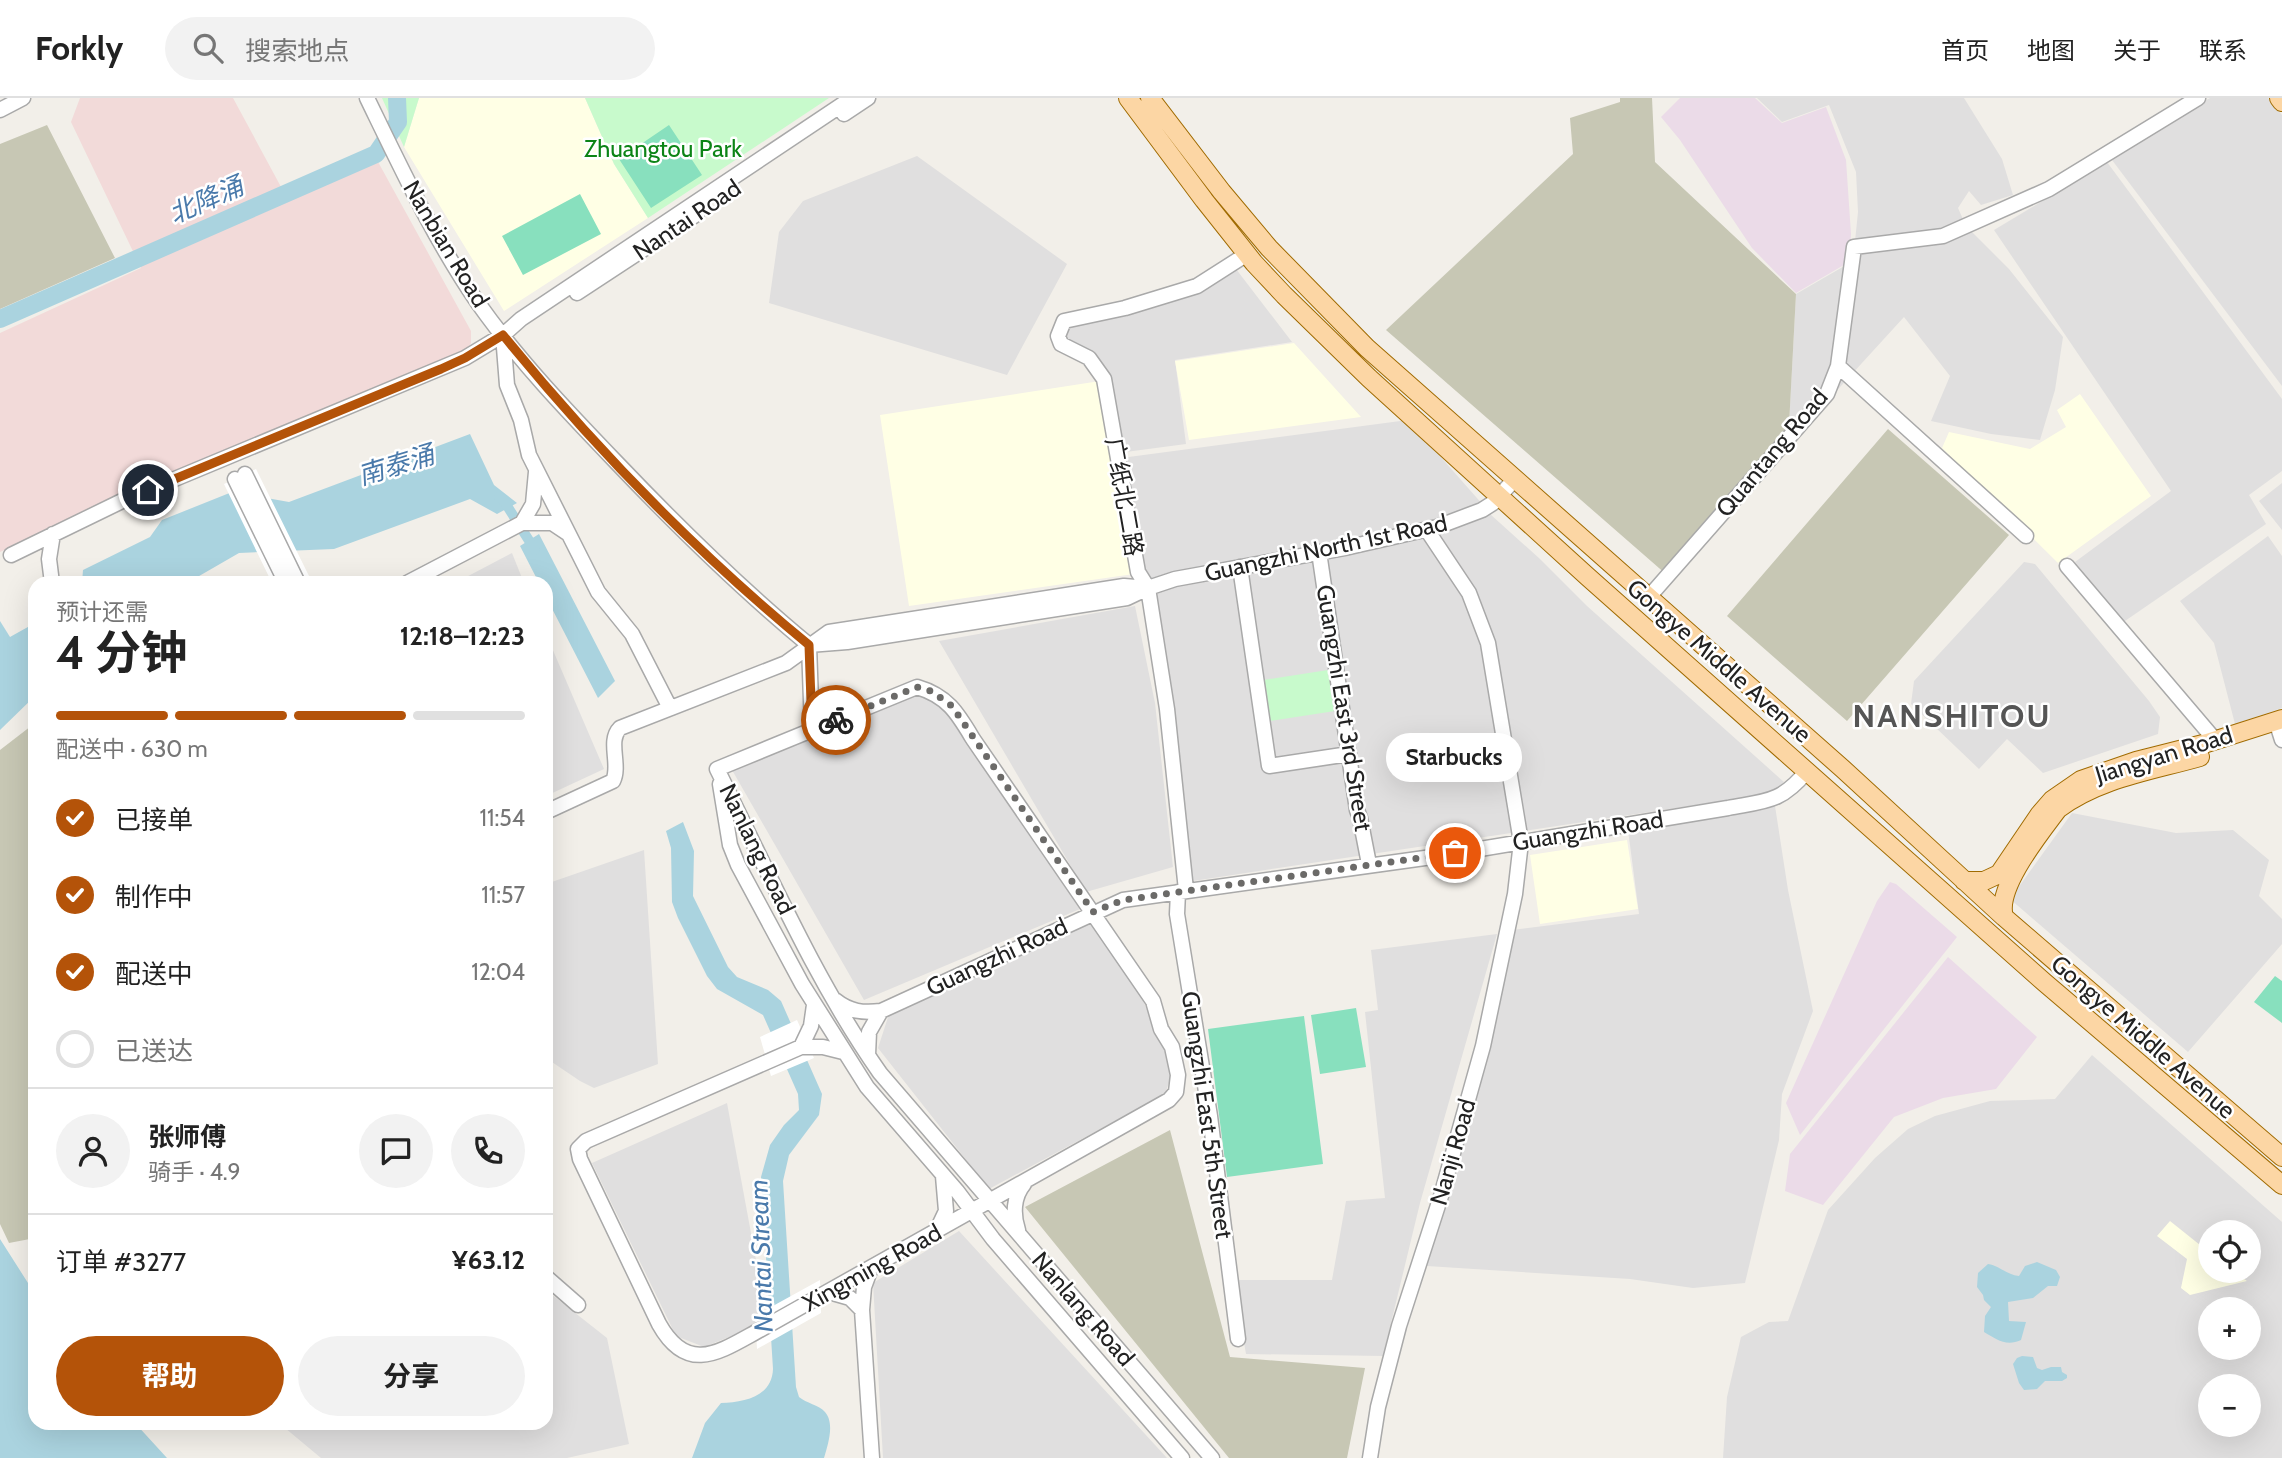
<!DOCTYPE html>
<html lang="zh">
<head>
<meta charset="utf-8">
<style>
	:root { --surface:#fff; --page:#f2f2f2; --text:#222; --muted:#767676; --line:#e0e0e0; --accent:#b45309 }
	body { margin:0; font-family:Cabin,"Noto Sans SC",sans-serif; background:var(--page); color:var(--text); height:100vh; display:flex; flex-direction:column; font-size:26px; white-space:nowrap }
	* { box-sizing:border-box; margin:0 }
	p { font-size:23px; color:var(--muted) }
	.icon { flex:none; width:38px; height:38px; fill:none; stroke:currentColor; stroke-width:2; stroke-linecap:round; stroke-linejoin:round }
	.map { position:relative; flex:1; overflow:hidden }
	.drawer { position:absolute; left:28px; top:478px; width:525px; height:854px; display:flex; flex-direction:column; background:var(--surface); border-radius:21px; box-shadow:0 7px 28px #0002 }
	.drawer>* { flex:none }
	.fabs { position:absolute; left:2198px; top:1122px; display:grid; gap:14px }
	.fabs a { display:grid; place-items:center; width:63px; height:63px; border-radius:50%; background:var(--surface); box-shadow:0 7px 28px #0002; font-size:35px }
	.pin { position:absolute; display:grid; place-items:center; width:60px; height:60px; color:#fff; margin:-30px; border:4px solid #fff; border-radius:50%; box-shadow:0 2px 7px #0007 }
	.courier { position:absolute; display:grid; place-items:center; width:70px; height:70px; margin:-35px; border:5px solid #b45309; border-radius:50%; background:#fff; color:#222; box-shadow:0 2px 9px #0007 }
	.bubble { position:absolute; height:49px; border-radius:24px; background:var(--surface); box-shadow:0 7px 28px #0002; font-size:23px; font-weight:700; line-height:49px; text-align:center }
	.overview em { font-style:normal; font-weight:700 }
	.overview div { display:flex; flex-direction:column-reverse }
	.overview { display:flex; align-items:center; justify-content:space-between; height:119px; padding:0 28px }
	h1 { font-size:46px; font-weight:700; line-height:52px }
	.bar { display:grid; grid-template-columns:repeat(4,1fr); gap:10px 7px; align-content:center; height:84px; padding:0 28px }
	.bar i { height:9px; border-radius:5px; background:var(--line) }
	.bar .active { background:var(--accent) }
	.bar p { grid-column:span 4 }
	.line { display:flex; align-items:center; gap:18px; padding:0 28px; border-top:2px solid var(--line) }
	.line div { flex:1 }
	.round { display:grid; place-items:center; flex:none; width:74px; height:74px; border-radius:37px; background:var(--page) }
	ol { padding:0 28px; list-style:none }
	li { display:flex; align-items:center; gap:21px; height:77px }
	li p { margin-inline-start:auto }
	li .icon { padding:7px; border-radius:50%; background:var(--accent); color:#fff; stroke-width:4 }
	li:last-child { color:var(--muted) }
	li i { width:38px; height:38px; border:4px solid var(--line); border-radius:50% }
	.primary-button { display:flex; gap:14px; margin-top:auto; padding:14px 28px }
	.primary-button a { flex:1; height:80px; border-radius:42px; background:var(--accent); color:#fff; font-size:28px; font-weight:700; line-height:80px; text-align:center }
	.primary-button a+a { background:var(--page); color:var(--text) }
	header { display:flex; align-items:center; gap:42px; box-sizing:border-box; height:98px; padding:0 35px; background:var(--surface); border-bottom:2px solid var(--line) }
	header strong { font-size:33px }
	nav { display:flex; gap:38px; margin-inline-start:auto; font-size:24px }
	.search { width:490px; height:63px; background:var(--page); display:flex; align-items:center; gap:18px; box-sizing:border-box; padding:0 24px; border-radius:38px; color:var(--muted); font-size:26px }
	.map>svg:first-child { display:block }
	.residential { fill:#e0dfdf; fill-rule:evenodd }
	.commercial { fill:#f2dad9 }
	.industrial { fill:#ebdbe8 }
	.education { fill:#ffffe5 }
	.construction { fill:#c7c7b4 }
	.park { fill:#c8facc }
	.pitch { fill:#88e0be }
	.water { fill:#aad3df }
	.pier { fill:#fff }
	.lines { fill:none; stroke-linecap:round; stroke-linejoin:round }
	.canal { stroke:#aad3df; stroke-width:10 }
	.river { stroke:#aad3df; stroke-width:18 }
	.minor-casing { stroke:#a9a9a9; stroke-width:17 }
	.major-casing { stroke:#a06b00; stroke-width:20 }
	.minor { stroke:#fff; stroke-width:14 }
	.major { stroke:#fcd6a4; stroke-width:18 }
	.done { stroke:#6b6a68; stroke-width:7; stroke-dasharray:0 12.6 }
	.route { stroke:#b45309; stroke-width:9 }
	.labels { text-anchor:middle; stroke-width:5; stroke-linejoin:round; paint-order:stroke }
	.park-label { font-size:24px; fill:#0c8416; stroke:#fff }
	.street-label { font-size:24px; fill:#222; stroke:#fff }
	.water-label { font-size:26px; font-style:italic; fill:#4a7aab; stroke:#fff }
	.district-label { font-size:32px; font-weight:bold; letter-spacing:2px; fill:#555; stroke:#fff }
</style>
</head>
<body>
<header>
<strong>Forkly</strong>
<div class="search"><svg class="icon" aria-label="search" viewBox="0 0 24 24"><circle cx="10" cy="10" r="6"/><path d="M15 15l6 6"/></svg>搜索地点</div>
<nav><a>首页</a><a>地图</a><a>关于</a><a>联系</a></nav>
</header>
<div class="map">
<svg width="2282" height="1360" viewBox="0 0 2282 1360">
	<rect width="100%" height="100%" fill="#f2efe9"/>
	<!-- residential -->
	<path class="residential" d="M1757 0H1964L2002 61 2013 97 1981 107 1969 93 1958 110 1966 128 2009 171 2063 239 2055 292 2040 342 1991 336 1931 323 1950 278 1904 219 1788 346 1796 196 1853 163 1858 114 1856 74 1829 7 1782 24Z
		M2210 0H2268L2282 17V288L2109 58Z
		M917 58 1067 166 1007 277 769 205 779 134 803 103Z
		M2107 64 2282 301V373L2249 397 2266 426 2122 525 2075 464 2171 393 1994 132Z
		M1236 171 1292 244 1175 262 1186 346 1118 355 1111 300 1063 237 1068 225Z
		M1408 322 1484 408 1460 419 1149 485 1141 473 1121 360Z
		M2282 385V432L2259 403Z
		M1490 416 1540 461 1587 508 1784 684 1775 695 1193 783 1150 491 1422 437Z
		M2268 438 2282 458V610L2235 626 2214 545 2180 503Z
		M512 455 524 485H455Z
		M2024 464 2035 466 2149 603 2160 619 2158 636 2043 675 2007 641 1979 671 1911 606 1914 583Z
		M1135 508 1155 605 1173 769 1086 794 939 543Z
		M546 536 604 671 546 698Z
		M932 591 1080 811 864 902 732 672Z
		M1775 708 1788 792 1813 913 1782 996 1779 1042 1745 1185 1693 1190 1630 1181 1427 1168 1480 971 1512 832 1639 816 1628 732Z
		M2072 715 2176 735 2233 732 2269 762 2259 798 2282 821V846L2188 954 2010 801Z
		M644 752 658 966 594 990 580 983 546 960V786Z
		M1090 822 1136 888 1161 941 1172 976 1165 996 989 1091 878 950 890 913Z
		M1497 836 1420 1105 1383 1258 1246 1256 1233 1182H1332L1346 1103 1385 1100 1365 914 1378 912 1371 852Z
		M2092 957 2282 1124V1360H1723L1727 1299 1741 1239 1769 1224 1788 1223 1828 1112 1875 1060 1908 1031 1935 1018 1990 1003 2055 1001ZM2210 1134H2249V1172H2210ZM2210 1211H2249V1250H2210ZM2210 1288H2249V1326H2210Z
		M727 1005 763 1200 762 1226 704 1249 676 1238 592 1065Z
		M959 1133 1167 1360H883L873 1185Z
		M546 1192 607 1240 629 1346 567 1360H321L279 1325H546Z"/>
	<!-- commercial -->
	<path class="commercial" d="M80 0H233L287 100 377 62 471 233V245L465 255 228 352 0 454V235L141 170 71 24Z"/>
	<!-- industrial -->
	<path class="industrial" d="M1680 0H1755L1782 25 1826 9 1846 62 1851 136 1849 164 1796 195 1752 150 1680 42 1661 19Z
		M1890 784 1896 786 1957 839 1800 1037 1786 1005 1877 803Z
		M1948 859 2037 939 1996 991 1943 1000 1894 1019 1823 1107 1785 1093 1790 1056Z"/>
	<!-- education -->
	<path class="education" d="M419 0H585L614 66 648 120 504 213 404 49Z
		M1294 245 1361 319 1189 342 1175 263Z
		M1100 283 1118 404 1134 476 909 508 880 317Z
		M2080 296 2151 398 2058 465 1942 350 1949 334 2030 351 2066 329 2057 312Z
		M1627 742 1638 811 1540 826 1530 757Z
		M2170 1123 2210 1155V1172L2233 1173 2247 1183 2190 1197 2181 1190 2187 1161 2157 1138Z"/>
	<!-- construction -->
	<path class="construction" d="M1620 0H1652L1655 64 1796 196 1788 346 1667 477 1386 232 1573 56 1570 20 1620 4Z
		M47 27 115 160 0 211V46Z
		M1888 331 2009 437 1847 623 1727 518Z
		M35 625V1140L9 1145 0 1126V652Z
		M1170 1032 1230 1259 1365 1270 1347 1360H1229L1025 1109Z"/>
	<!-- park -->
	<path class="park" d="M382 0H419L404 49Z
		M585 0H829L648 120 614 66Z
		M1328 572 1335 613 1270 623 1263 582Z"/>
	<!-- pitch -->
	<path class="pitch" d="M669 27 702 77 651 110 619 61Z
		M580 96 601 136 523 177 502 138Z
		M2275 878 2282 883V925L2254 904Z
		M1356 910 1366 969 1320 976 1311 917Z
		M1304 918 1323 1066 1227 1079 1208 931Z"/>
	<!-- water -->
	<path class="water" d="M470 336 494 387 517 405 497 416 470 401 334 451 239 455 187 485H82L83 472 150 439 162 422 232 394 289 404Z
		M539 436 615 583 598 600 546 499V485H539L520 448Z
		M0 523 10 539 35 525V598L0 632Z
		M683 724 694 753 693 798 728 869 737 879 768 892 781 903 822 996 819 1017 789 1057 783 1083 796 1289 799 1299C806 1305 819 1307 825 1314 835 1325 828 1347 824 1360H692L705 1325 721 1305C744 1304 772 1299 773 1271L761 1079 770 1047 784 1027 799 1012 798 996 763 917 717 891 707 878 678 820 672 804 671 750 666 733Z
		M0 1141 35 1196V1325H135L167 1360H0Z
		M2037 1164 2056 1172 2060 1179 2057 1188H2048L2033 1200 2008 1204 2009 1223 2026 1224 2021 1242C2006 1249 1996 1241 1984 1234L1985 1218 1991 1209 1984 1202 1983 1197 1977 1189 1978 1175 1988 1166C2000 1168 2007 1177 2019 1178L2025 1168Z
		M2022 1258 2033 1259 2037 1270 2042 1272 2051 1269H2061L2062 1274 2067 1277V1280L2062 1283H2045L2037 1291 2024 1292 2019 1285 2013 1266 2017 1260Z"/>
	<!-- pier -->
	<path class="pier" d="M256 371 310 480 300 485H272L224 386Z
		M797 922 814 960 771 978 760 939Z
		M820 1182 821 1215 757 1251 755 1218Z"/>
	<g class="lines">
		<!-- canal -->
		<path class="canal" d="M499 399 504 403 535 452"/>
		<!-- river -->
		<path class="river" d="M0 221 376 56 398 24 397 0"/>
		<defs>
			<path id="minor" d="M367 0C401 70 434 141 478 205 519 263 568 314 617 365 678 429 741 491 809 547
				M0 12 23 0
				M844 16 868 0
				M577 195 697 116
				M503 237 507 287 521 322 529 357 598 494 632 536 670 610
				M1838 268 2026 438
				M245 376 298 485
				M235 381 286 485
				M522 425 533 406 536 374
				M1319 454 1357 712 1360 720 1369 766
				M11 457 122 403 465 260 503 237 521 221 852 0
				M2067 468 2215 642
				M1240 469 1269 668 1349 656
				M52 485 49 461 53 436
				M407 485 522 425H552L567 435
				M1648 500 1827 296 1838 268 1854 149 1943 138 2049 91 2198 0
				M809 547 847 544 1127 500 1148 490 1175 481 1345 450 1437 429 1482 412 1493 405 1514 382
				M809 547 812 632
				M2276 623 2282 642
				M717 671 917 589C948 598 958 616 973 641L1153 903 1161 931 1172 949 1178 977 1176 994 1169 1002 756 1234C718 1255 687 1276 659 1226L580 1061 578 1051 586 1043 801 949H823L843 954
				M717 671C768 773 814 881 880 975L1212 1360
				M720 686 730 747 738 767 802 886 867 989 957 1093 993 1141 1182 1360
				M546 714 613 683C621 667 607 643 620 630L786 565 829 534 1124 488 1147 490
				M1186 792 1167 611 1148 490 1138 474 1104 281 1089 260 1061 246 1058 238 1064 223 1125 210 1197 188 1247 156
				M1178 794 1177 816 1210 1018 1238 1241
				M835 902C850 914 863 915 881 913L1123 802 1432 759 1728 710C1765 703 1781 705 1807 673
				M801 949 811 928 814 907
				M868 957 869 934 881 913
				M937 1132 946 1113 943 1078
				M1018 1132C1013 1117 1013 1099 1024 1086
				M871 1170 864 1189 862 1212 872 1360
				M546 1179 578 1207
				M829 1194 850 1200 862 1212
				M1370 1360 1378 1309 1399 1228 1441 1098 1483 948 1515 796 1521 744 1488 545 1469 495 1427 432"/>
			<path id="major" d="M1128 0 1204 102 1254 165 1284 197 1369 280 1588 479 2044 884 2282 1087
				M1150 0 1222 94 1269 150 1367 250 1843 671 2004 819 2282 1059
				M2279 0 2282 4
				M1964 783H1984L1999 776 2039 717 2052 702 2081 682 2136 663 2207 645 2282 621
				M2004 819C1995 790 2041 734 2058 711 2100 680 2151 673 2200 659"/>
		</defs>
		<!-- minor casing -->
		<use href="#minor" class="minor-casing"/>
		<!-- major casing -->
		<use href="#major" class="major-casing"/>
		<!-- minor -->
		<use href="#minor" class="minor"/>
		<!-- major -->
		<use href="#major" class="major"/>
	</g>
	<g class="lines">
		<!-- done -->
		<path class="done" d="M836 622 917 589 931 593 952 608 1093 814 1123 802 1455 755"/>
		<!-- route -->
		<path class="route" d="M148 392 441 271 465 260 503 237C594 349 697 455 809 547L812 632 836 622"/>
	</g>
	<g class="labels">
		<!-- park labels -->
		<g class="park-label">
			<text x="663" y="59">Zhuangtou Park</text>
		</g>
		<!-- street labels -->
		<g class="street-label">
			<text transform="translate(687 122) rotate(-34)" y="8">Nantai Road</text>
			<text transform="translate(446 146) rotate(59)" y="8">Nanbian Road</text>
			<text transform="translate(1772 355) rotate(-50)" y="8">Quantang Road</text>
			<text transform="translate(1124 399) rotate(80)" y="8">广纸北二路</text>
			<text transform="translate(1326 450) rotate(-12)" y="8">Guangzhi North 1st Road</text>
			<text transform="translate(1719 563) rotate(41)" y="8">Gongye Middle Avenue</text>
			<text transform="translate(1344 610) rotate(81)" y="8">Guangzhi East 3rd Street</text>
			<text transform="translate(2164 657) rotate(-17)" y="8">Jiangyan Road</text>
			<text transform="translate(1588 733) rotate(-9)" y="8">Guangzhi Road</text>
			<text transform="translate(757 751) rotate(64)" y="8">Nanlang Road</text>
			<text transform="translate(997 859) rotate(-25)" y="8">Guangzhi Road</text>
			<text transform="translate(2143 939) rotate(41)" y="8">Gongye Middle Avenue</text>
			<text transform="translate(1207 1017) rotate(82)" y="8">Guangzhi East 5th Street</text>
			<text transform="translate(1453 1054) rotate(-74)" y="8">Nanji Road</text>
			<text transform="translate(872 1170) rotate(-29)" y="8">Xingming Road</text>
			<text transform="translate(1083 1211) rotate(49)" y="8">Nanlang Road</text>
		</g>
		<!-- water labels -->
		<g class="water-label">
			<text transform="translate(206 102) rotate(-24)" y="9">北降涌</text>
			<text transform="translate(396 367) rotate(-17)" y="9">南泰涌</text>
			<text transform="translate(761 1158) rotate(-92)" y="9">Nantai Stream</text>
		</g>
		<!-- district labels -->
		<g class="district-label">
			<text x="1952" y="629">NANSHITOU</text>
		</g>
	</g>
</svg>
<div class="fabs">
<a><svg class="icon" aria-label="locate" viewBox="0 0 24 24"><circle cx="12" cy="12" r="6"/><path d="M12 2v4M12 18v4M2 12h4M18 12h4"/></svg></a>
<a>+</a>
<a>−</a>
</div>
<div class="pin" style="left:1455px;top:755px;background:#ea580c"><svg class="icon" aria-label="bag" viewBox="0 0 24 24"><path d="M5 8h14l-1 12H6zM9 8a3 3 0 0 1 6 0"/></svg></div>
<div class="pin" style="left:148px;top:392px;background:#1f2937"><svg class="icon" aria-label="home" viewBox="0 0 24 24"><path d="M3 11l9-7 9 7M6 9v11h12V9"/></svg></div>
<div class="courier" style="left:836px;top:622px"><svg class="icon" aria-label="bike" viewBox="0 0 24 24"><circle cx="6" cy="16" r="4"/><circle cx="18" cy="16" r="4"/><path d="M6 16l4-8h5l3 8M10 8l3 8H6M13 5h3"/></svg></div>
<div class="bubble" style="left:1386px;top:635px;width:136px">Starbucks</div>
<section class="drawer">
<div class="overview"><div><h1>4 分钟</h1><p>预计还需</p></div><em>12:18–12:23</em></div>
<div class="bar"><i class="active"></i><i class="active"></i><i class="active"></i><i></i><p>配送中 · 630 m</p></div>
<ol>
<li><svg class="icon" aria-label="check" viewBox="0 0 24 24"><path d="M5 12l5 5 9-10"/></svg>已接单<p>11:54</p></li>
<li><svg class="icon" aria-label="check" viewBox="0 0 24 24"><path d="M5 12l5 5 9-10"/></svg>制作中<p>11:57</p></li>
<li><svg class="icon" aria-label="check" viewBox="0 0 24 24"><path d="M5 12l5 5 9-10"/></svg>配送中<p>12:04</p></li>
<li><i></i>已送达</li>
</ol>
<div class="line" style="height:126px"><a class="round"><svg class="icon" aria-label="person" viewBox="0 0 24 24"><circle cx="12" cy="8" r="4"/><path d="M4 21q1-7 8-7t8 7"/></svg></a><div><b>张师傅</b><p>骑手 · 4.9</p></div><a class="round"><svg class="icon" aria-label="chat" viewBox="0 0 24 24"><path d="M4 5h16v11H9l-5 4z"/></svg></a><a class="round"><svg class="icon" aria-label="phone" viewBox="0 0 24 24"><path d="M5 4h4l2 5-3 2q2 4 5 5l2-3 5 2v4C11 20 4 13 5 4z"/></svg></a></div>
<div class="line" style="height:91px"><div>订单 #3277</div><b>¥63.12</b></div>
<div class="primary-button"><a>帮助</a><a>分享</a></div>
</section>
</div>
</body>
</html>
